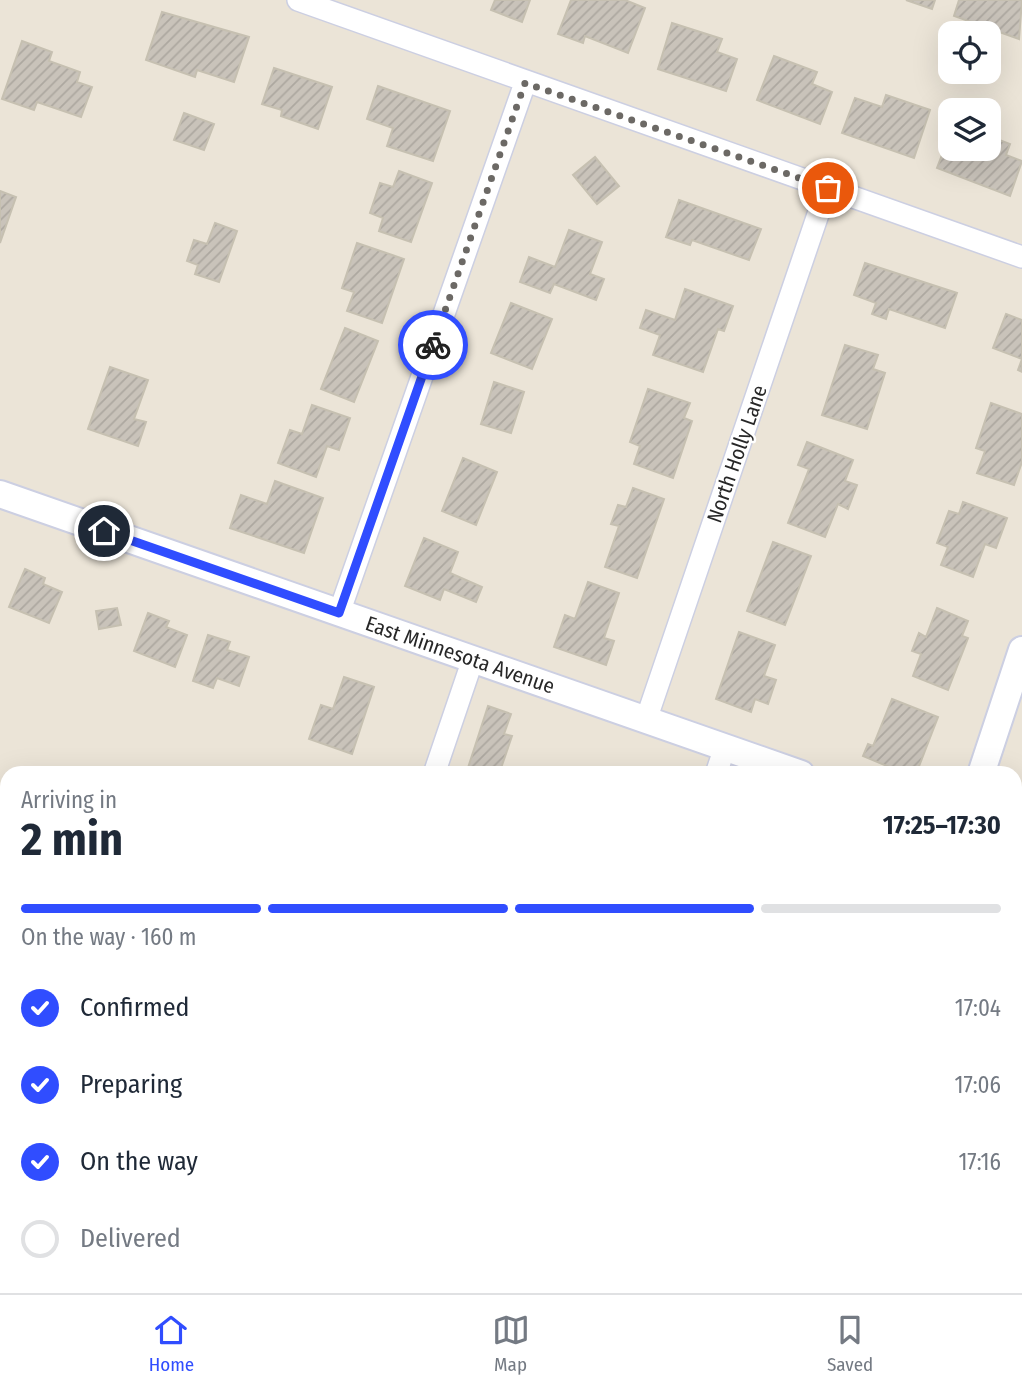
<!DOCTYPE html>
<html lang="en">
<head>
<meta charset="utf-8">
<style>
	:root { --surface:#fff; --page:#f2f2f3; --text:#1f2937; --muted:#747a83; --line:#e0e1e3; --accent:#304dff }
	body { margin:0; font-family:"Fira Sans Condensed",sans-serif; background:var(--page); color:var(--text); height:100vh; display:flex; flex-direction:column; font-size:26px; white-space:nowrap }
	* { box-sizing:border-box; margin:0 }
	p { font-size:23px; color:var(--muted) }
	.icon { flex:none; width:38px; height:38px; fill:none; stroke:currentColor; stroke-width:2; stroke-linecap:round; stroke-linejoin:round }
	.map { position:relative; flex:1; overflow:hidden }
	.side { position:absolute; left:0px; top:766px; width:1022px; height:527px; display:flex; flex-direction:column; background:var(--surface); border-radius:21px 21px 0 0; box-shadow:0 7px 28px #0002 }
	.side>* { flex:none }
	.tools { position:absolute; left:938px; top:21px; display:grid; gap:14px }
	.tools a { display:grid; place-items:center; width:63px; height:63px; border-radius:14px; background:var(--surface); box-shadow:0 7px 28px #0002; font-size:35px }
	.pin { position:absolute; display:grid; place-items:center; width:60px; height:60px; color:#fff; margin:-30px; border:4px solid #fff; border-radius:50%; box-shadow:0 2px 7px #0007 }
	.courier { position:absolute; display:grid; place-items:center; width:70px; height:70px; margin:-35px; border:5px solid #304dff; border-radius:50%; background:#fff; color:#222; box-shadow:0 2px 9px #0007 }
	.summary em { font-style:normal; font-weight:700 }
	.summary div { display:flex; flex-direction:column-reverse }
	.summary { display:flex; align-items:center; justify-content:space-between; height:119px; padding:0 21px }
	h1 { font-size:46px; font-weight:700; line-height:52px }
	.bar { display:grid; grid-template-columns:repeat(4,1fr); gap:10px 7px; align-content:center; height:84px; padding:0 21px }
	.bar i { height:9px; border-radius:5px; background:var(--line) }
	.bar .active { background:var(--accent) }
	.bar p { grid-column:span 4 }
	ol { padding:0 21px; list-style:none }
	li { display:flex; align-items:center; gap:21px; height:77px }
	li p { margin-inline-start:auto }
	li .icon { padding:7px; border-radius:50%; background:var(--accent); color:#fff; stroke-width:4 }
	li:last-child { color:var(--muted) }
	li i { width:38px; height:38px; border:4px solid var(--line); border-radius:50% }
	.tabs { display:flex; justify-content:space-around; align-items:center; height:98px; border-top:2px solid var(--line); background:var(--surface); font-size:19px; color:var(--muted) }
	.tabs a { display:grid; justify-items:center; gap:4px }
	.tabs .active { color:var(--accent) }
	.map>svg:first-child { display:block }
	.building { fill:url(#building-hatch); stroke:#c6c0b1; stroke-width:2 }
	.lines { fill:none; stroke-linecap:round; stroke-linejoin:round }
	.minor-casing { stroke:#cccfe2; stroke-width:24 }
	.tertiary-casing { stroke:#cccfe2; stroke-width:30 }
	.minor { stroke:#fff; stroke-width:21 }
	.tertiary { stroke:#fff; stroke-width:26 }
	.done { stroke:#6c6965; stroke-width:7; stroke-dasharray:0 12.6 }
	.route { stroke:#304dff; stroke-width:9 }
	.labels { text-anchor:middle; stroke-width:5; stroke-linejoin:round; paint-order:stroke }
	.street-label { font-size:21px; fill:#272727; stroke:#fff }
</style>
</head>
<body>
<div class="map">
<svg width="1022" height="1293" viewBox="0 0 1022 1293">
	<defs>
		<pattern id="building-hatch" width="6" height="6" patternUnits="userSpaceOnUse" patternTransform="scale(1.75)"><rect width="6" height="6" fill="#c9c3ba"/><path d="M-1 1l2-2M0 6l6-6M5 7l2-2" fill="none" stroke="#ada8a0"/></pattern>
	</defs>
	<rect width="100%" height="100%" fill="#ebe4d7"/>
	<!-- building -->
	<path class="building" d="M495 0H530L522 22 491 10Z
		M571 0H625L645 8 628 53 585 36 583 43 558 34Z
		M906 0H935L932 9Z
		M959 0H1022L1019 39 954 16Z
		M162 12 249 37 234 82 197 70 195 77 146 60Z
		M672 23 722 39 717 52 737 59 726 91 658 69Z
		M22 41 52 52 49 61 80 72 77 82 92 87 81 117 37 102 34 110 2 99Z
		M774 56 817 72 812 84 832 92 820 124 757 100Z
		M274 68 332 87 318 129 281 116 282 110 262 104Z
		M378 86 450 111 433 161 387 146 393 128 367 119Z
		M886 95 930 110 914 158 842 133 855 98 882 107Z
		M184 113 214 124 204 150 174 140Z
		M950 134V149H989V136L1010 144 1006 155 1022 161 1010 196 937 168Z
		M595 157 619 186 597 204 573 175Z
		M399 171 432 183 411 242 379 231 383 218 370 213 380 183 393 187Z
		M0 191 16 197 0 243Z
		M679 200 761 229 749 260 692 240 690 245 666 237Z
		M215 223 237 231 219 282 195 274 198 265 187 261 194 240 207 244Z
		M569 230 602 242 590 274 604 279 596 300 554 284 550 293 520 282 529 257 555 267Z
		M357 243 404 259 382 323 347 311 354 292 342 288Z
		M865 263 957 293 945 328 889 309 886 319 872 314 876 303 854 295Z
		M685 289 733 306 724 331 718 329 703 372 653 355 660 335 640 328 646 310 675 320Z
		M511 303 552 319 532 369 491 353Z
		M1006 314 1022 320V372L1018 370 1022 359 993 348Z
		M345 328 378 341 354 402 321 389Z
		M845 345 878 355 873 369 885 373 867 429 822 415Z
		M110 367 148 380 134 419 146 422 138 446 88 429Z
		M494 382 524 392 511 433 481 424Z
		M648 389 690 403 684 418 692 421 673 478 634 464 640 446 630 442Z
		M991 403 1022 414V462L1014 485 977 473 985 451 976 448Z
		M312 405 350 418 339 450 327 446 316 477 278 463 290 430 302 434Z
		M807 442 853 460 845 481 857 485 848 509 838 504 825 537 788 523 809 469 798 465Z
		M463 458 497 472 476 525 442 511Z
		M275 481 323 498 304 553 230 528 241 495 267 504Z
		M633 488 664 499 637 578 605 567 619 526 611 524 618 505 626 507Z
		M963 502 1007 518 996 548 985 544 973 577 941 565 948 547 937 543 949 511 959 514Z
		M424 538 458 552 450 573 482 587 476 602 444 589 440 600 405 586Z
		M773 542 811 556 785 625 747 611Z
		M25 569 45 578 43 584 62 592 49 623 9 607Z
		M588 582 619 593 604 638 614 641 606 665 554 647 565 615 575 619Z
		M117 608 121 625 99 629 96 611Z
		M937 608 968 621 962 636 968 638 948 690 913 676 921 654 912 651 919 633 926 637Z
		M148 613 169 621 166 627 187 635 175 667 134 651Z
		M739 632 775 645 764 676 776 680 768 704 755 699 751 712 716 699Z
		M208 635 230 642 227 650 249 657 239 686 217 678 213 688 193 681Z
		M344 677 374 687 352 754 309 739 321 705 333 709Z
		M892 699 938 717 916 774H906L863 756 868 744 873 746Z
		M488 706 511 714 504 734 512 736 499 774H466Z
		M53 768 70 774H52Z
		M1015 918 1022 919V980L1015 979Z
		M0 937 7 940V977L0 975Z
		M1015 1285 1022 1288V1293H1012Z
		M417 1286H455L453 1293H415Z
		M704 1286H753L750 1293H724Z
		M867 1286H896L893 1293H865Z"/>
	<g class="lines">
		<defs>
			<path id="minor" d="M298 0 1022 257
				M339 613 525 83
				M646 720 827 188
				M434 774 473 659
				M716 774 725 747
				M0 868 7 870
				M0 1239 7 1242
				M1015 1243 1022 1246
				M131 1286 149 1293
				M260 1293 262 1286
				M542 1293 544 1286"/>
			<path id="tertiary" d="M0 494 801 774
				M981 774 1022 650
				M1015 848 1022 851
				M804 1293 806 1286"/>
		</defs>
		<!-- minor casing -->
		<use href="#minor" class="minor-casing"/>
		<!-- tertiary casing -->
		<use href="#tertiary" class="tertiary-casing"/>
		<!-- minor -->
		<use href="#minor" class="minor"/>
		<!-- tertiary -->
		<use href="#tertiary" class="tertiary"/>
	</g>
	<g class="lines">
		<!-- done -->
		<path class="done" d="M433 345 525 83 828 188"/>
		<!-- route -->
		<path class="route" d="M104 531 339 613 433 345"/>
	</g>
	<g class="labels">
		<!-- street labels -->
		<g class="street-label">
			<text transform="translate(737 454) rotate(-71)" y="7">North Holly Lane</text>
			<text transform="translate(460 655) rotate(19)" y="7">East Minnesota Avenue</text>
		</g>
	</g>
</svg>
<div class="tools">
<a><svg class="icon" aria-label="locate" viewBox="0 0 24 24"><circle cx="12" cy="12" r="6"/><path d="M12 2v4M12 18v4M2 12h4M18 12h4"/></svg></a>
<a><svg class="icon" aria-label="layers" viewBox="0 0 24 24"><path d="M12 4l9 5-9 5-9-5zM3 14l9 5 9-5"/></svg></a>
</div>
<div class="pin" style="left:828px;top:188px;background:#ea580c"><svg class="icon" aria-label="bag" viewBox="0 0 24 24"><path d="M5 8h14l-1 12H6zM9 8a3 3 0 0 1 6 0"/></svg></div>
<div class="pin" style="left:104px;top:531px;background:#1f2937"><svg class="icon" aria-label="home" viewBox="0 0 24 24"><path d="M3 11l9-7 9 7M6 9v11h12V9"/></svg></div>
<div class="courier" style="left:433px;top:345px"><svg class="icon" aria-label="bike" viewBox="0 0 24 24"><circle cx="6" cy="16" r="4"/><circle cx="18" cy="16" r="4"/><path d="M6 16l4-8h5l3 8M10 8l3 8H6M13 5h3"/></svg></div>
<section class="side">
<div class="summary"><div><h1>2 min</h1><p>Arriving in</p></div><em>17:25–17:30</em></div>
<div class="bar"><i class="active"></i><i class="active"></i><i class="active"></i><i></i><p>On the way · 160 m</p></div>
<ol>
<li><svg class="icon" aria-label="check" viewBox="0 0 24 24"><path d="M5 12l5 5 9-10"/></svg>Confirmed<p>17:04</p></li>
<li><svg class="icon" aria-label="check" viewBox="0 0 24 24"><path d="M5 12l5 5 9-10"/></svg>Preparing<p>17:06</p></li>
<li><svg class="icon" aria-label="check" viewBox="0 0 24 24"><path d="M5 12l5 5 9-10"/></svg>On the way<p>17:16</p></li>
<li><i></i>Delivered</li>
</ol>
</section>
</div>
<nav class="tabs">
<a class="active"><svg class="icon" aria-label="home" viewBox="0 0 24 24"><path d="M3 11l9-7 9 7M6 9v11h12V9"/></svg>Home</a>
<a><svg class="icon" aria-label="map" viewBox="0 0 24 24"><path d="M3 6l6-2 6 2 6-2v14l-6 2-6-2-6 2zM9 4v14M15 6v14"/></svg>Map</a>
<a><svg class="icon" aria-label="saved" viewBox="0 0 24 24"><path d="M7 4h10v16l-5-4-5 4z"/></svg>Saved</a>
</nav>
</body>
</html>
